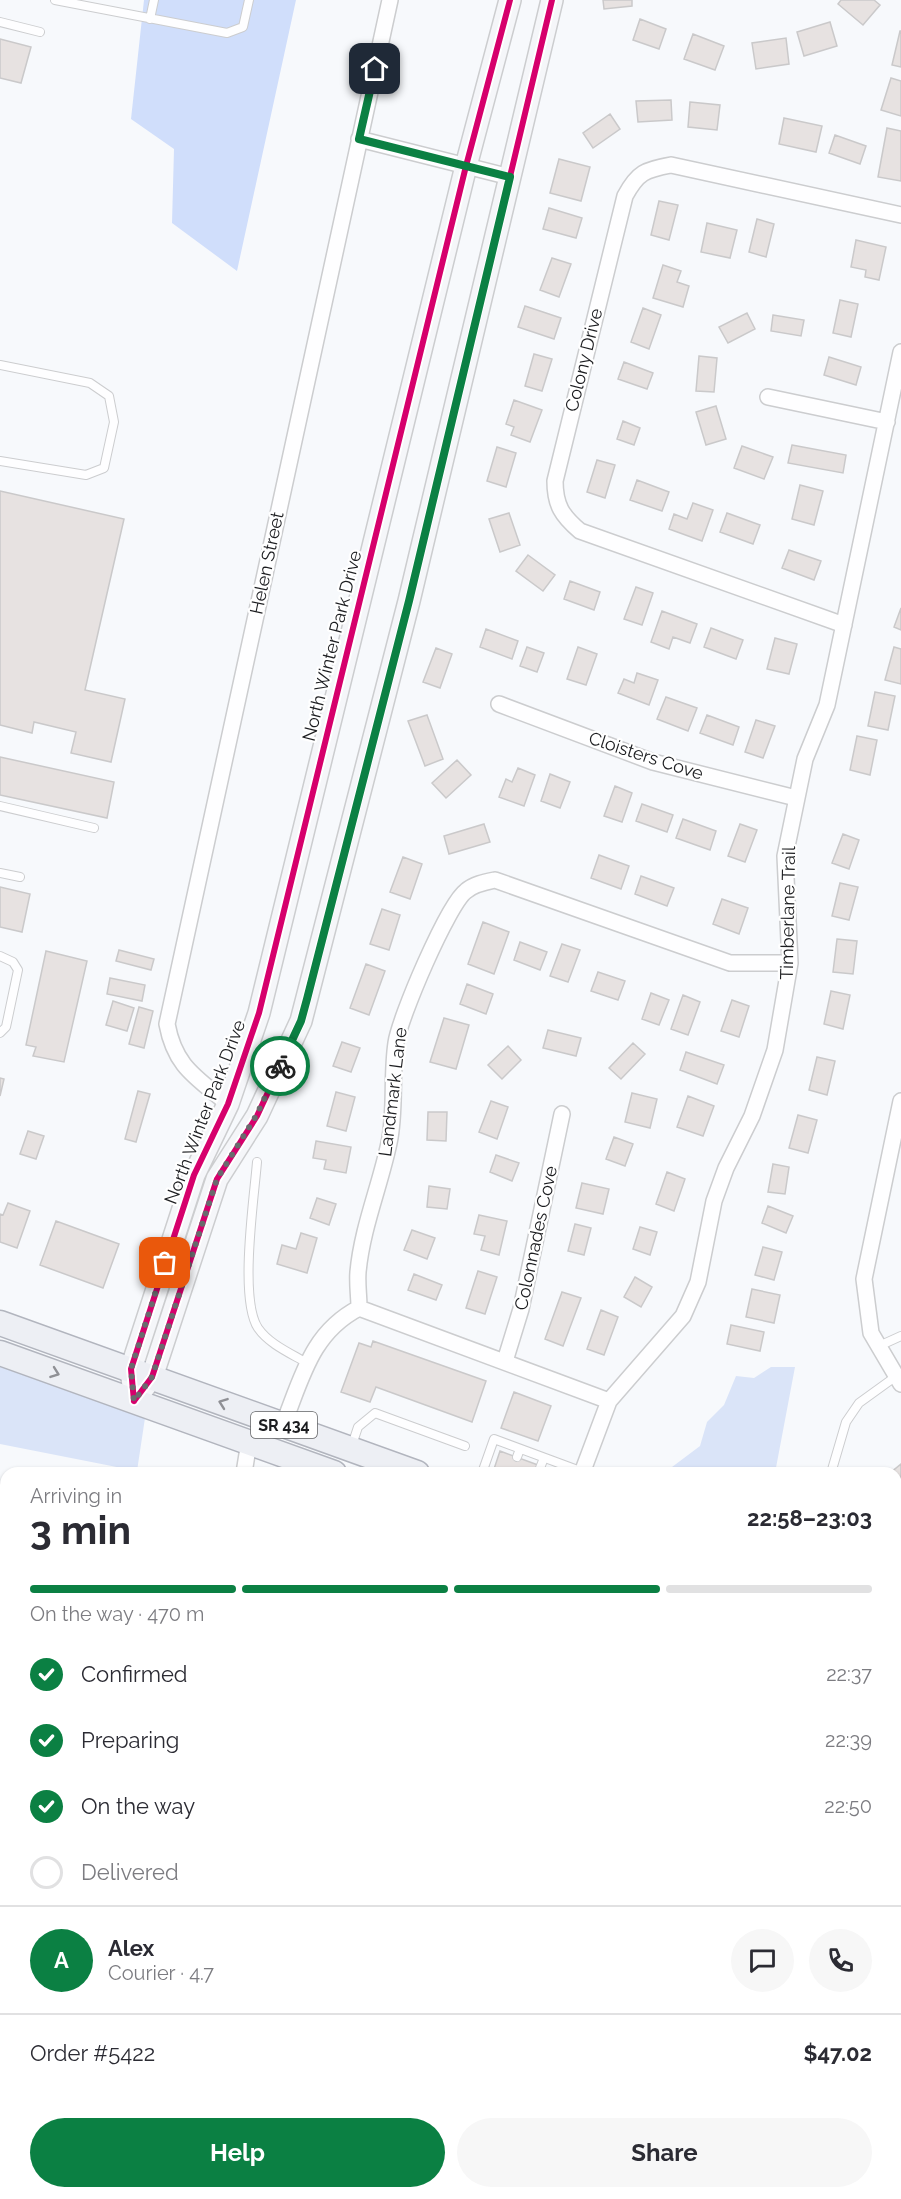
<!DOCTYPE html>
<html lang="en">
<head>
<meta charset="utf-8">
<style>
	:root { --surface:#fff; --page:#f7f7f7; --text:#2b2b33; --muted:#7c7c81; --line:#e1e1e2; --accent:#0b8043 }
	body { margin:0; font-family:Raleway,sans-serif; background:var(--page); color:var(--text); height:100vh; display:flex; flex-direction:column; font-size:22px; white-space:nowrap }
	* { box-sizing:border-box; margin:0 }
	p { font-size:20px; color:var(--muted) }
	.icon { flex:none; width:33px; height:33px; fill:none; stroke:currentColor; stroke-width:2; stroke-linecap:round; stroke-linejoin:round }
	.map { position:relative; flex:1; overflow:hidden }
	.drawer { position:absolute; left:0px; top:1467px; width:902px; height:732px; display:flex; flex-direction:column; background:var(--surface); border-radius:18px 18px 0 0; box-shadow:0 2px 4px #0004 }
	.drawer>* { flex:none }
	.pin { position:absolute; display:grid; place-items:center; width:51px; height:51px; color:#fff; margin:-26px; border-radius:12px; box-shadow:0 3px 9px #0006 }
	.courier { position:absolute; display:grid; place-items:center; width:60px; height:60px; margin:-30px; border:4px solid #0b8043; border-radius:50%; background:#fff; color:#222; box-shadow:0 2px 8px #0007 }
	.overview em { font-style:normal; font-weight:700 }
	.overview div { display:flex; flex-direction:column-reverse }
	.overview { display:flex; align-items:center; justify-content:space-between; height:102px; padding:0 30px }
	h1 { font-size:39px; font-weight:700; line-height:45px }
	.bar { display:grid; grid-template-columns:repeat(4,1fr); gap:9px 6px; align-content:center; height:72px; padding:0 30px }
	.bar i { height:8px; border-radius:4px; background:var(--line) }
	.bar .on { background:var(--accent) }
	.bar p { grid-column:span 4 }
	.line { display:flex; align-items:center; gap:15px; padding:0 30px; border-top:2px solid var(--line) }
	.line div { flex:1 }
	.round { display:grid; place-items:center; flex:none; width:63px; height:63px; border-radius:32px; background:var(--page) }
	ol { padding:0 30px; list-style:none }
	li { display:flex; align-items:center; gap:18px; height:66px }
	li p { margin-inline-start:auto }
	li .icon { padding:6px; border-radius:50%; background:var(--accent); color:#fff; stroke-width:4 }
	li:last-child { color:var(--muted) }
	li i { width:33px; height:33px; border:3px solid var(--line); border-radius:50% }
	.action { display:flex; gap:12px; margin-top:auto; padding:12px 30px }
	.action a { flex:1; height:69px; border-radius:36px; background:var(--accent); color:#fff; font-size:24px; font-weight:700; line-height:69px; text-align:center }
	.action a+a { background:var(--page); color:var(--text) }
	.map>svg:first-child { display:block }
	.green { fill:#dae4f8 }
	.forest { fill:#d0defb }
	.building { fill:#e7e2e1; stroke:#cac9ca; stroke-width:1.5 }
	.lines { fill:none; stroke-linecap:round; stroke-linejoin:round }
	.lane-casing { stroke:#cccdcf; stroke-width:10 }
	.street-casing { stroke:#cccdcf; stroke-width:18 }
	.secondary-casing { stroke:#cccdcf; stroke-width:24 }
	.primary-casing { stroke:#b2b5be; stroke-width:27 }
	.lane { stroke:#fefeff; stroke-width:8 }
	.street { stroke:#fefeff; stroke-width:15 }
	.secondary { stroke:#f5f6f9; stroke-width:21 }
	.primary { stroke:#edeff4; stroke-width:24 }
	.cycleway-casing { stroke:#fff; stroke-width:10 }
	.cycleway { stroke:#d6006c; stroke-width:6 }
	.oneway { stroke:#8f9095 }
	.done { stroke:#696a6d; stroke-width:6; stroke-dasharray:0 10.8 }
	.route { stroke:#0b8043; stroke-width:8 }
	.labels { text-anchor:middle; stroke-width:4.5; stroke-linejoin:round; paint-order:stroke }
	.shield { fill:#fff; stroke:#606163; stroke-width:1.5 }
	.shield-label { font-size:16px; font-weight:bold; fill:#1c1d20 }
	.street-label { font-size:18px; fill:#1c1d20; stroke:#fff }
</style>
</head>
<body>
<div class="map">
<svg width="901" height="2199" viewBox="0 0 901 2199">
	<rect width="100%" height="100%" fill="#f7f9fc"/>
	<!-- green -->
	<path class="green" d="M0 1366 145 1418 137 1471 0 1444Z
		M771 1367H795L775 1473H664L700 1446 707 1422 724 1405 736 1376 754 1378Z
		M0 1684 6 1686V2193H47L46 2199H0Z
		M134 2193H626V2199H133Z"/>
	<!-- forest -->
	<path class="forest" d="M144 0H296L237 271 172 223 174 149 131 119Z"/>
	<!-- building -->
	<path class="building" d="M603 0H632V6L604 9Z
		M841 0H874L880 5 863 25 838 4Z
		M640 19 666 29 659 49 633 40Z
		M830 22 837 46 804 56 797 32Z
		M900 31H901V67L892 65Z
		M693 34 724 46 715 70 684 59Z
		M786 38 789 64 756 69 752 43Z
		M0 39 31 47 21 83 0 78Z
		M891 78 901 81V116L881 110Z
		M671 100 672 120 638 122 636 101Z
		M690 102 720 105 717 130 688 127Z
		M610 114 620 129 593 148 583 133Z
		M784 118 822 126 816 152 779 144Z
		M887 128 901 131V181L878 177Z
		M835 135 866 146 860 164 829 153Z
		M559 159 590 167 581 201 550 193Z
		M659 201 678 205 669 240 651 235Z
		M549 208 582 218 576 238 543 229Z
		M757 219 774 224 766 257 749 252Z
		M707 223 737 230 730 258 701 252Z
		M856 240 886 247 879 280 865 277 866 270 851 267Z
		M552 258 571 264 559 297 540 290Z
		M663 265 681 271 677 282 689 286 683 307 653 298Z
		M840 300 858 304 851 337 833 333Z
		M525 306 561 318 554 339 518 327Z
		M643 308 661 315 649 349 631 342Z
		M747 313 755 329 728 343 719 327Z
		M773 315 804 320 801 336 771 331Z
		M534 354 552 359 542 391 525 386Z
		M699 356 717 358 714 392 696 391Z
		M829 357 861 367 856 385 824 375Z
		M624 362 653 373 647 389 618 379Z
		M514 400 542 410 530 442 511 435 514 427 506 424Z
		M716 406 726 439 706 445 696 412Z
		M623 421 640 428 634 445 617 439Z
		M792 445 846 455 843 473 788 463Z
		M742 446 773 457 764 479 734 468Z
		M497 447 516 453 506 487 487 481Z
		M597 460 615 465 605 498 587 492Z
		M637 480 669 492 662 511 630 500Z
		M800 485 823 491 814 525 792 519Z
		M0 491 124 519 85 690 125 699 111 762 71 753 76 732 34 722 32 733 0 725Z
		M693 503 713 510 702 541 669 529 674 514 687 519Z
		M509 513 520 545 500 552 489 519Z
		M727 513 760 525 753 544 720 532Z
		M789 550 821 561 814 580 782 568Z
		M528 555 555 575 543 591 516 571Z
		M570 581 600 592 594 610 564 599Z
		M636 587 653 593 642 625 624 619Z
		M901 608V630L894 627Z
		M662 611 697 624 690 643 673 637 669 649 651 642Z
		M711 628 743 640 736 659 704 647Z
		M486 629 518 641 512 659 480 647Z
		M775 638 797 644 789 674 767 669Z
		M527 647 544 653 537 672 520 666Z
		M578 647 597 654 586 685 567 679Z
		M894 647 901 649V684L885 680Z
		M436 648 452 654 440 688 423 682Z
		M637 673 658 680 649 705 618 693 624 679 634 683Z
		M875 692 895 696 888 730 868 726Z
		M666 697 697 708 688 731 657 719Z
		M427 715 443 759 425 766 408 721Z
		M707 715 739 727 733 745 700 733Z
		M756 720 775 726 763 758 745 752Z
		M857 736 877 740 870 775 850 770Z
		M0 757 114 782 107 818 0 795Z
		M457 760 471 775 446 798 432 783Z
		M518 768 535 775 524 806 499 797 506 779 512 782Z
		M550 774 570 782 560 808 541 801Z
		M615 786 632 793 622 822 604 816Z
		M642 804 673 815 667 832 636 821Z
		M683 819 716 831 710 850 676 838Z
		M484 824 490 842 449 854 444 836Z
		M740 824 757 830 745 862 728 856Z
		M843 834 859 840 849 869 832 863Z
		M599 855 629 866 621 889 591 878Z
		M403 857 422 864 410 899 390 892Z
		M641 876 674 888 667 906 635 894Z
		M840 883 858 887 849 920 832 916Z
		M0 887 30 894 22 932 0 927Z
		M722 899 748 908 739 934 713 924Z
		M382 909 400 915 389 950 370 944Z
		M483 922 509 932 494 974 468 964Z
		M837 939 857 941 853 974 833 972Z
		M520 942 547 952 540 970 514 960Z
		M562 944 580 950 568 982 550 976Z
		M119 950 154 959 151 970 116 961Z
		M46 951 87 961 64 1062 33 1056 36 1047 26 1045Z
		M366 964 385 971 369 1015 350 1008Z
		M598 972 625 981 618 1000 591 991Z
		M110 978 145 985 142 1001 107 994Z
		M467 984 493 994 486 1014 460 1004Z
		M831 991 850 995 843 1029 824 1024Z
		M651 993 669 1000 659 1025 642 1019Z
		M683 995 700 1002 688 1035 671 1029Z
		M732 1000 749 1006 739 1037 721 1031Z
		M113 1001 134 1008 127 1031 106 1025Z
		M139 1007 153 1011 144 1048 129 1044Z
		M444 1018 469 1025 456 1069 430 1062Z
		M548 1030 581 1038 576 1056 543 1048Z
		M342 1042 360 1048 351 1072 333 1066Z
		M633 1043 645 1054 621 1079 609 1068Z
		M508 1046 521 1060 502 1079 488 1065Z
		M686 1052 724 1065 717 1084 680 1070Z
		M817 1057 835 1061 827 1095 809 1090Z
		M0 1078 4 1079 0 1096Z
		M138 1091 150 1094 136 1142 125 1139Z
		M336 1092 355 1097 346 1131 327 1126Z
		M632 1093 657 1099 650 1128 625 1122Z
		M688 1096 714 1106 703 1136 677 1127Z
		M491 1101 508 1107 497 1139 479 1132Z
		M428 1112H447L446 1141 427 1140Z
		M798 1115 817 1120 808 1153 789 1148Z
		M28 1131 44 1136 36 1159 20 1154Z
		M614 1137 633 1144 625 1166 606 1159Z
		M316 1141 351 1147 346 1173 324 1169 326 1160 313 1158Z
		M496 1155 519 1163 512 1181 490 1172Z
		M773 1164 789 1167 785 1194 768 1192Z
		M667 1172 685 1179 674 1211 656 1204Z
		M582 1183 609 1189 603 1214 576 1208Z
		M429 1186 450 1189 447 1209 427 1207Z
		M317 1198 336 1204 329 1225 310 1218Z
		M8 1203 30 1211 17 1248 0 1242V1214L3 1215Z
		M768 1206 793 1216 786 1233 762 1223Z
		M479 1215 507 1221 499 1255 481 1250 485 1236 474 1234Z
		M56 1221 119 1244 103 1288 40 1265Z
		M575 1224 591 1228 584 1255 568 1251Z
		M640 1227 657 1232 650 1255 633 1249Z
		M412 1230 435 1238 427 1259 404 1250Z
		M301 1233 317 1238 307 1273 277 1264 282 1245 296 1249Z
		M763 1247 782 1252 774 1280 755 1275Z
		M478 1271 497 1277 485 1314 466 1308Z
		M414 1274 442 1285 436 1300 408 1290Z
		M635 1277 652 1287 641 1307 624 1297Z
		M752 1289 780 1295 774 1323 746 1317Z
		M562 1292 581 1298 563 1346 545 1339Z
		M601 1310 618 1317 604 1355 587 1349Z
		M731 1325 764 1332 760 1351 727 1344Z
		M373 1341 486 1381 472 1422 376 1387 370 1402 341 1392 359 1343 371 1347Z
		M514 1392 551 1406 538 1441 501 1428Z
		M500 1451 538 1465 535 1473H505L494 1469Z
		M901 1464V1585L896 1579V1473H890Z
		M666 2193H705L702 2199H680Z"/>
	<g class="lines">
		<defs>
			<path id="lane" d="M55 0 227 33 243 27 249 0
				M150 19 154 0
				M0 22 40 32
				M0 365 90 383 109 396 114 422 104 468 86 475 0 461
				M0 806 94 828
				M0 873 20 877
				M0 956 13 962 18 970 6 1027 0 1033
				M257 1162C254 1199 239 1299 258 1328 269 1344 290 1353 307 1363
				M879 1346 901 1336
				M352 1445 358 1427 375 1413 465 1446
				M517 1457 520 1449
				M482 1473 494 1439 583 1472
				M538 1473 544 1458
				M831 1473 846 1422 859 1403 895 1377
				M896 1596 901 1598"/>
			<path id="street" d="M359 139 510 177
				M768 397 887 422
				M844 625 580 531C562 516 555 505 555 481L625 196C638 172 645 170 671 165L901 215
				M499 704 653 762 796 798
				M901 1101 864 1279 871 1333 901 1384
				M228 1104C196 1077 175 1067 167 1024L390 0
				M359 1308C359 1296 357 1284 358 1272 362 1228 380 1186 389 1143 396 1110 391 1077 396 1043 399 1019 448 904 466 891 474 884 485 882 495 880L730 963H790
				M359 1308 609 1401
				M505 1361 521 1309 562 1114
				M283 1425C302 1378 311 1333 359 1308
				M244 1473 249 1442
				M582 1473 609 1401 683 1316 698 1282 714 1201 726 1168 752 1116 775 1050 790 963 785 856 805 759 827 705 901 352
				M896 1833V1835
				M896 2004 901 1992
				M124 2199 125 2193
				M738 2199 741 2193
				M808 2199 810 2193"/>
			<path id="secondary" d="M133 1386 131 1369 194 1175 228 1104 259 1013 466 166 510 0
				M134 1401 152 1377 217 1179 257 1116 301 1021 409 601 552 0"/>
			<path id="primary" d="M0 1323 417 1473
				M0 1353 334 1473
				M896 1645 901 1647
				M896 1674 901 1676"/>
		</defs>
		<!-- lane casing -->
		<use href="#lane" class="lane-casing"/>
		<!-- street casing -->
		<use href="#street" class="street-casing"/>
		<!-- secondary casing -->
		<use href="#secondary" class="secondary-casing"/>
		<!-- primary casing -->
		<use href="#primary" class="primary-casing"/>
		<!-- lane -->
		<use href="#lane" class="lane"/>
		<!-- street -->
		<use href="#street" class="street"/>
		<!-- secondary -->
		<use href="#secondary" class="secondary"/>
		<!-- primary -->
		<use href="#primary" class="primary"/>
		<defs>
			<path id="cycleway" d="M134 1401 152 1377 217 1179 257 1116 301 1021 409 601 552 0
				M134 1401 131 1369 194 1175 228 1104 259 1013 466 166 510 0"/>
		</defs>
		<!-- cycleway casing -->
		<use href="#cycleway" class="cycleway-casing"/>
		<!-- cycleway -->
		<use href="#cycleway" class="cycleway"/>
	</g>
	<!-- one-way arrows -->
	<defs><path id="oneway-chevron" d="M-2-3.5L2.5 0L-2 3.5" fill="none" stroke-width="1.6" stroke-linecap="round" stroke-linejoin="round" transform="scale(1.5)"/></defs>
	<g class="oneway">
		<use href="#oneway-chevron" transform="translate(55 1373) rotate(20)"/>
		<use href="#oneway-chevron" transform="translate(223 1403) rotate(-160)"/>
	</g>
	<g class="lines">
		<!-- done -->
		<path class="done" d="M165 1263 131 1369 134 1401 152 1377 217 1179 256 1116 280 1066"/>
		<!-- route -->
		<path class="route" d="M280 1066 301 1021 307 999 409 601 510 177 359 139 375 69"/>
	</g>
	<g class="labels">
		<!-- shield labels -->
		<rect class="shield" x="251" y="1412" width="66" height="26" rx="4.5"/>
		<g class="shield-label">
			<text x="284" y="1431">SR 434</text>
		</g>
		<!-- street labels -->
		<g class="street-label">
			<text transform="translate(584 360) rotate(-76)" y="6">Colony Drive</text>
			<text transform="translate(267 563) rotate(-78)" y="6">Helen Street</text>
			<text transform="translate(332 646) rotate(-76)" y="6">North Winter Park Drive</text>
			<text transform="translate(646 756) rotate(18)" y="6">Cloisters Cove</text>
			<text transform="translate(788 913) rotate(-89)" y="6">Timberlane Trail</text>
			<text transform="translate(393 1092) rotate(-83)" y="6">Landmark Lane</text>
			<text transform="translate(205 1112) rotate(-69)" y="6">North Winter Park Drive</text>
			<text transform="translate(536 1238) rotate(-78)" y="6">Colonnades Cove</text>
		</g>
	</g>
</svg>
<div class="pin" style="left:165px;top:1263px;background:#ea580c"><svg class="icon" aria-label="bag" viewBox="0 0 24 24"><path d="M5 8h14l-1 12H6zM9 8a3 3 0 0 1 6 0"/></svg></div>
<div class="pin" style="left:375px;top:69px;background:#1f2937"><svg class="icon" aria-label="home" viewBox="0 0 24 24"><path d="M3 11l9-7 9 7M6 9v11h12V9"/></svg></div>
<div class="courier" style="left:280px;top:1066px"><svg class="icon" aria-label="bike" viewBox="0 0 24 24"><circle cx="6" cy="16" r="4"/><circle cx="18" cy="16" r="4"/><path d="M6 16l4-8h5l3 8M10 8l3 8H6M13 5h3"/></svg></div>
<section class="drawer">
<div class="overview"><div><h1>3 min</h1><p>Arriving in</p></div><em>22:58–23:03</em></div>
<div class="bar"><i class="on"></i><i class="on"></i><i class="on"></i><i></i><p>On the way · 470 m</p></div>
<ol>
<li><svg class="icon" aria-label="check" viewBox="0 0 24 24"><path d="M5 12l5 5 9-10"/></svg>Confirmed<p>22:37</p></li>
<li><svg class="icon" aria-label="check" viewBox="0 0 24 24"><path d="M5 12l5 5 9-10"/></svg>Preparing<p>22:39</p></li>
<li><svg class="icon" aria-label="check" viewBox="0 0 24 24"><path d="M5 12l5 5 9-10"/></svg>On the way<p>22:50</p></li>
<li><i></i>Delivered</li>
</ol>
<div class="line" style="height:108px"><b class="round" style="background:var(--accent);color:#fff">A</b><div><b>Alex</b><p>Courier · 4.7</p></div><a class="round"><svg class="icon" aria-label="chat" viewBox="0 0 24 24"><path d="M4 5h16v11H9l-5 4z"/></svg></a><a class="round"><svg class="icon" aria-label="phone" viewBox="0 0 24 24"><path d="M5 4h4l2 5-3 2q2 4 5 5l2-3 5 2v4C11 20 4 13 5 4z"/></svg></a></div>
<div class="line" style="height:78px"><div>Order #5422</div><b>$47.02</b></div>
<div class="action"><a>Help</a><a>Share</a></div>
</section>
</div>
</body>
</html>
